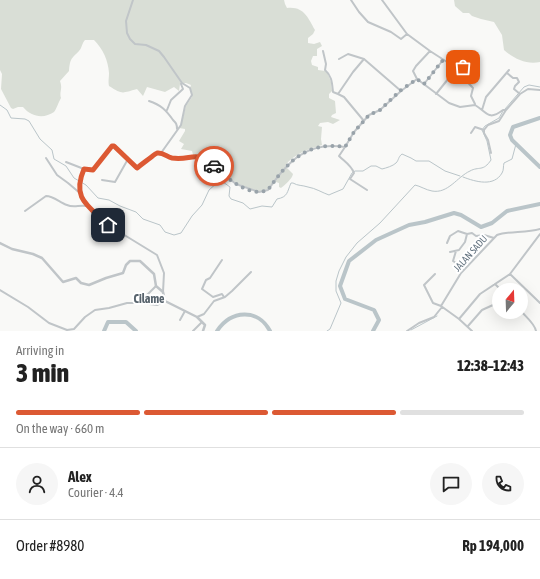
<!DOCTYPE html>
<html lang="en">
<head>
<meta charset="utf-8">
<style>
	:root { --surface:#fff; --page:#f6f6f6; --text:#222; --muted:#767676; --line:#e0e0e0; --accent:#dc5933 }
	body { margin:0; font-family:"Asap Condensed",sans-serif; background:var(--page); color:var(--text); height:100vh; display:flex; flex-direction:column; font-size:15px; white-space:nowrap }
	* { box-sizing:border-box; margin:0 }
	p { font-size:13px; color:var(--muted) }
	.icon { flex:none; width:22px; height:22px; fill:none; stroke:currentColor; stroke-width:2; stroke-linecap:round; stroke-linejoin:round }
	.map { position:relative; height:331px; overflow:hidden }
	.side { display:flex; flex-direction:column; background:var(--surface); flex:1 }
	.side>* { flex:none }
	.needle { width:26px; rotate:19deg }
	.tools { position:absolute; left:492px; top:283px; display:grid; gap:8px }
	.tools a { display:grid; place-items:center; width:36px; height:36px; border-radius:50%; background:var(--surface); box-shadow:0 4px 16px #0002; font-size:20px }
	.pin { position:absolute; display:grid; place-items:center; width:34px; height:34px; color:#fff; margin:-17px; border-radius:8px; box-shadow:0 2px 6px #0006 }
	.courier { position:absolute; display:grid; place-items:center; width:40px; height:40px; margin:-20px; border:3px solid #dc5933; border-radius:50%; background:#fff; color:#222; box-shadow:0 1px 5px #0007 }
	.summary em { font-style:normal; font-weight:800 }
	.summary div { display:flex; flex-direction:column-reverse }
	.summary { display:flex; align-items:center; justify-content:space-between; height:68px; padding:0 16px }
	h1 { font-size:26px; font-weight:800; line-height:30px }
	.bar { display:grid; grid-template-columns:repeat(4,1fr); gap:6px 4px; align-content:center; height:48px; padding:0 16px }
	.bar i { height:5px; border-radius:3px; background:var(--line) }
	.bar .current { background:var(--accent) }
	.bar p { grid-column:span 4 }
	.line { display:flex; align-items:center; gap:10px; padding:0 16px; border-top:1px solid var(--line) }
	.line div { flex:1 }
	.round { display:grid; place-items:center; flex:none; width:42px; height:42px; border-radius:21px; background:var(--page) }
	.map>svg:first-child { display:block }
	.green { fill:#d9ded6 }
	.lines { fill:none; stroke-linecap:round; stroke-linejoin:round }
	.stream { stroke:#bac5c9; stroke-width:1 }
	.river { stroke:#bac5c9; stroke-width:4 }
	.minor { stroke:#c0c5c8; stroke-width:2 }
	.tertiary { stroke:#c0c5c8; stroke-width:2.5 }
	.done { stroke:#99a3aa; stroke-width:4; stroke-dasharray:0 7.2 }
	.route { stroke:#dc5933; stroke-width:5 }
	.labels { text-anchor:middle; stroke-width:4; stroke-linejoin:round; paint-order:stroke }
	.street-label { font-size:10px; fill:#657480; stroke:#fff }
	.quarter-label { font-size:12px; font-weight:bold; fill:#57636c; stroke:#fff }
</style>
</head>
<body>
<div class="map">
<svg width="540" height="331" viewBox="0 0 540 331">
	<rect width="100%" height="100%" fill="#f9f9f7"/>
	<!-- green -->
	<path class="green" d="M0 0H284L285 4 287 8C304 6 308 18 315 30L313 34 308 38V43L314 44 320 42 322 46 317 49V56H313L311 61 312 65 318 67V70L325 71 328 74 331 82 332 91 329 94V98L335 101 336 113 332 115 331 117 340 120 333 124 328 122 320 123 318 126 322 127 321 139 322 145C309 149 293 154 285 166L293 174C292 179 285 185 281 188L279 187V183L276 182 268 189 259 192 236 183 207 159 201 156 193 155 192 151 181 149 184 144 179 141 185 131V129L179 128 181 125 186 106 192 97 190 88 191 85 186 83 180 84 179 91 174 87 165 92 147 87 143 96 137 89C122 93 123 95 109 86 108 82 109 78 109 73 108 60 103 49 94 40H85C82 43 82 48 79 51 71 59 70 59 69 71L60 81C63 89 59 92 61 98 59 101 56 110 54 112 44 119 31 117 23 107H18L13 109 11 108 1 89 2 74 0 70Z
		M454 0H540V62C527 65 514 59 504 50L502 35 494 22 481 19 472 16 469 13H463L455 6Z"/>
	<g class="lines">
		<!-- stream -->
		<path class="stream" d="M0 105 7 110 11 118 25 119 29 121 40 139 52 150 54 159 66 166 74 178 86 185 98 198 109 200 120 206 136 212 143 219 160 225 165 232 174 235 181 233 192 216 202 205 209 190 218 182H223L230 187 229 196 231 199 243 203 250 209 262 206 272 207 277 199C288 197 287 192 291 183H293C298 186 302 185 308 187 315 188 323 193 329 195L331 194 343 189 352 173 355 171H363L371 166H376L382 169C386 168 393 166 396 163 399 160 398 157 402 154L411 158 416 161H429L445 171 460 176
			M505 109 524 87 529 85 540 87
			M463 177C476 182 494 187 502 173 504 170 503 166 504 163L512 159 516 144
			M411 330 437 316
			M327 331 330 329 341 303 336 291V281L339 271 346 257 357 243 380 223 415 185C420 186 426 190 432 191 448 194 457 177 470 171 479 166 483 172 491 160L487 141 482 130 485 126 499 118 503 111"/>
		<!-- river -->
		<path class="river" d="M540 118 513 127 510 135 512 140 540 167
			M104 331 108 322H126L136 331
			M217 331C231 310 258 308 270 331
			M373 331 379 320 374 310 345 299 340 286 349 261 376 240 409 225 425 222 454 213 461 215 481 227 492 223 507 211 540 204"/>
		<!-- minor -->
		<path class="minor" d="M133 0 126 21 127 33 130 39 135 44 146 45 159 51 164 57 182 83 190 88 192 95 185 106 181 125 161 153
			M351 0 359 12 368 22 391 32 401 39 407 34
			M382 0 407 34 430 51 416 66 413 71 417 79 449 103 460 107 475 105C488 113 488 121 503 110H506L520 94 514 89 515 86 519 82 517 78H513L507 73
			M323 51 326 64 325 70C332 76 332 83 333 92L338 94
			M430 51 461 71
			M339 59 348 54 364 59
			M467 60 460 74 473 88 471 96 475 104
			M424 84 443 60
			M436 94 457 68
			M520 94 528 89 540 90
			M149 101C161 105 166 110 173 120 176 123 177 124 177 129
			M167 110 171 100 183 89 181 84
			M482 110 486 97 509 70
			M364 121 344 97 338 94 353 72 364 59 401 91
			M484 130V133L488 140 491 153
			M471 133 475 127 484 130 488 125 499 121 506 110
			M345 147 339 156C345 162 351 165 354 173L350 179 367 190
			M46 158 57 175 68 183 81 194
			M66 162 84 169
			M102 180 115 182 128 159
			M25 211 46 196C54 196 60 203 67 205 73 208 79 205 86 206
			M447 243 450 236 458 231 467 234 472 233 476 236 484 235 494 238
			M456 251 453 261 465 269
			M450 252 459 250 465 242 467 234
			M222 260 210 278 206 280 202 289 213 297 222 294 224 297
			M435 274 424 285 433 303 441 306
			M510 274 540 303
			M495 284 501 290
			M0 290 28 307 49 323 67 330 74 329 85 317 95 310 109 308 127 303H141L157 305 165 301
			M163 292 164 273 157 255 108 225 84 203 79 184 84 169 93 171 112 146H115L138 168 158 153H161L172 158 201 157 206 160 236 184 259 192 268 190C288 161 307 141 345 147L354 132 369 115 380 110 401 91 417 79
			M146 296 156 286
			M521 311C526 317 535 324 536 331
			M197 317 204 314 214 301 225 297 232 291 251 272
			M459 319 480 294 510 274 540 234
			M180 320 185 311
			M468 326 482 310 493 305 499 301
			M193 331 202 322
			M407 331 419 323 434 317 442 307
			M472 331 459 319 441 306 461 273 497 235C508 231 526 233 540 229"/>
		<!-- tertiary -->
		<path class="tertiary" d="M0 243 12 249 33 254 42 258 63 282 76 278 81 283 89 285 106 278 123 273 126 265 130 261H140L154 274 156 286 163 292 165 301 197 317 205 325 203 331"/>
	</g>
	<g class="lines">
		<!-- done -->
		<path class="done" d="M214 166C227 178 249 198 268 190 288 161 307 141 345 147L354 132 369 115 380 110 401 90 417 79 424 84 443 60 461 71 463 67"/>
		<!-- route -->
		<path class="route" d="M108 225C89 206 71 199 84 169L93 170 112 146H114L137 168C141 165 156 153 157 153 163 152 167 157 172 158 192 161 195 149 214 166"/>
	</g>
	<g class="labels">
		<!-- street labels -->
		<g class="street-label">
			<text transform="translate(470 253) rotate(-48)" y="4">JALAN SADU</text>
		</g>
		<!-- quarter labels -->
		<g class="quarter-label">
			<text x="149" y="303">Cilame</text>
		</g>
	</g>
</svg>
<div class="tools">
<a><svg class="needle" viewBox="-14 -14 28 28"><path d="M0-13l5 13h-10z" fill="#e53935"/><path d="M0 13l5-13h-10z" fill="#767676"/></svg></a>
</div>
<div class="pin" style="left:463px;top:67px;background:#ea580c"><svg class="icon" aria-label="bag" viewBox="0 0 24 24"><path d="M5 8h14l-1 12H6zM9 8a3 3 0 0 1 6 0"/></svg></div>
<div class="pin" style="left:108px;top:225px;background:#1f2937"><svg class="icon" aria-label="home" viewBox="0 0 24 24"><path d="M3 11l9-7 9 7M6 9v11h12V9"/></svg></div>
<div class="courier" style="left:214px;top:166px"><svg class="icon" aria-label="car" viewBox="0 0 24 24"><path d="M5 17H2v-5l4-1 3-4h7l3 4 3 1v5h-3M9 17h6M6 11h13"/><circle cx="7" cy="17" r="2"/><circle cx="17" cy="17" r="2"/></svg></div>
</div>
<section class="side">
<div class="summary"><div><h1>3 min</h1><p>Arriving in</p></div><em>12:38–12:43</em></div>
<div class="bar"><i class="current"></i><i class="current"></i><i class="current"></i><i></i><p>On the way · 660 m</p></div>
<div class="line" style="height:72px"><a class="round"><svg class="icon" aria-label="person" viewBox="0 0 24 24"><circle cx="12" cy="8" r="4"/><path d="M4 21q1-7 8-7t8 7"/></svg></a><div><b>Alex</b><p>Courier · 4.4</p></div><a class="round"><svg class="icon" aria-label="chat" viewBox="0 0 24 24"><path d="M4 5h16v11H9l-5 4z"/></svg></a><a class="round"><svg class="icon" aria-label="phone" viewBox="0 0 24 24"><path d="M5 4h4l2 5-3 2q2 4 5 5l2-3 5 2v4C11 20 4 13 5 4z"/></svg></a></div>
<div class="line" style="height:52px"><div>Order #8980</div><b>Rp 194,000</b></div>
</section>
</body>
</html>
